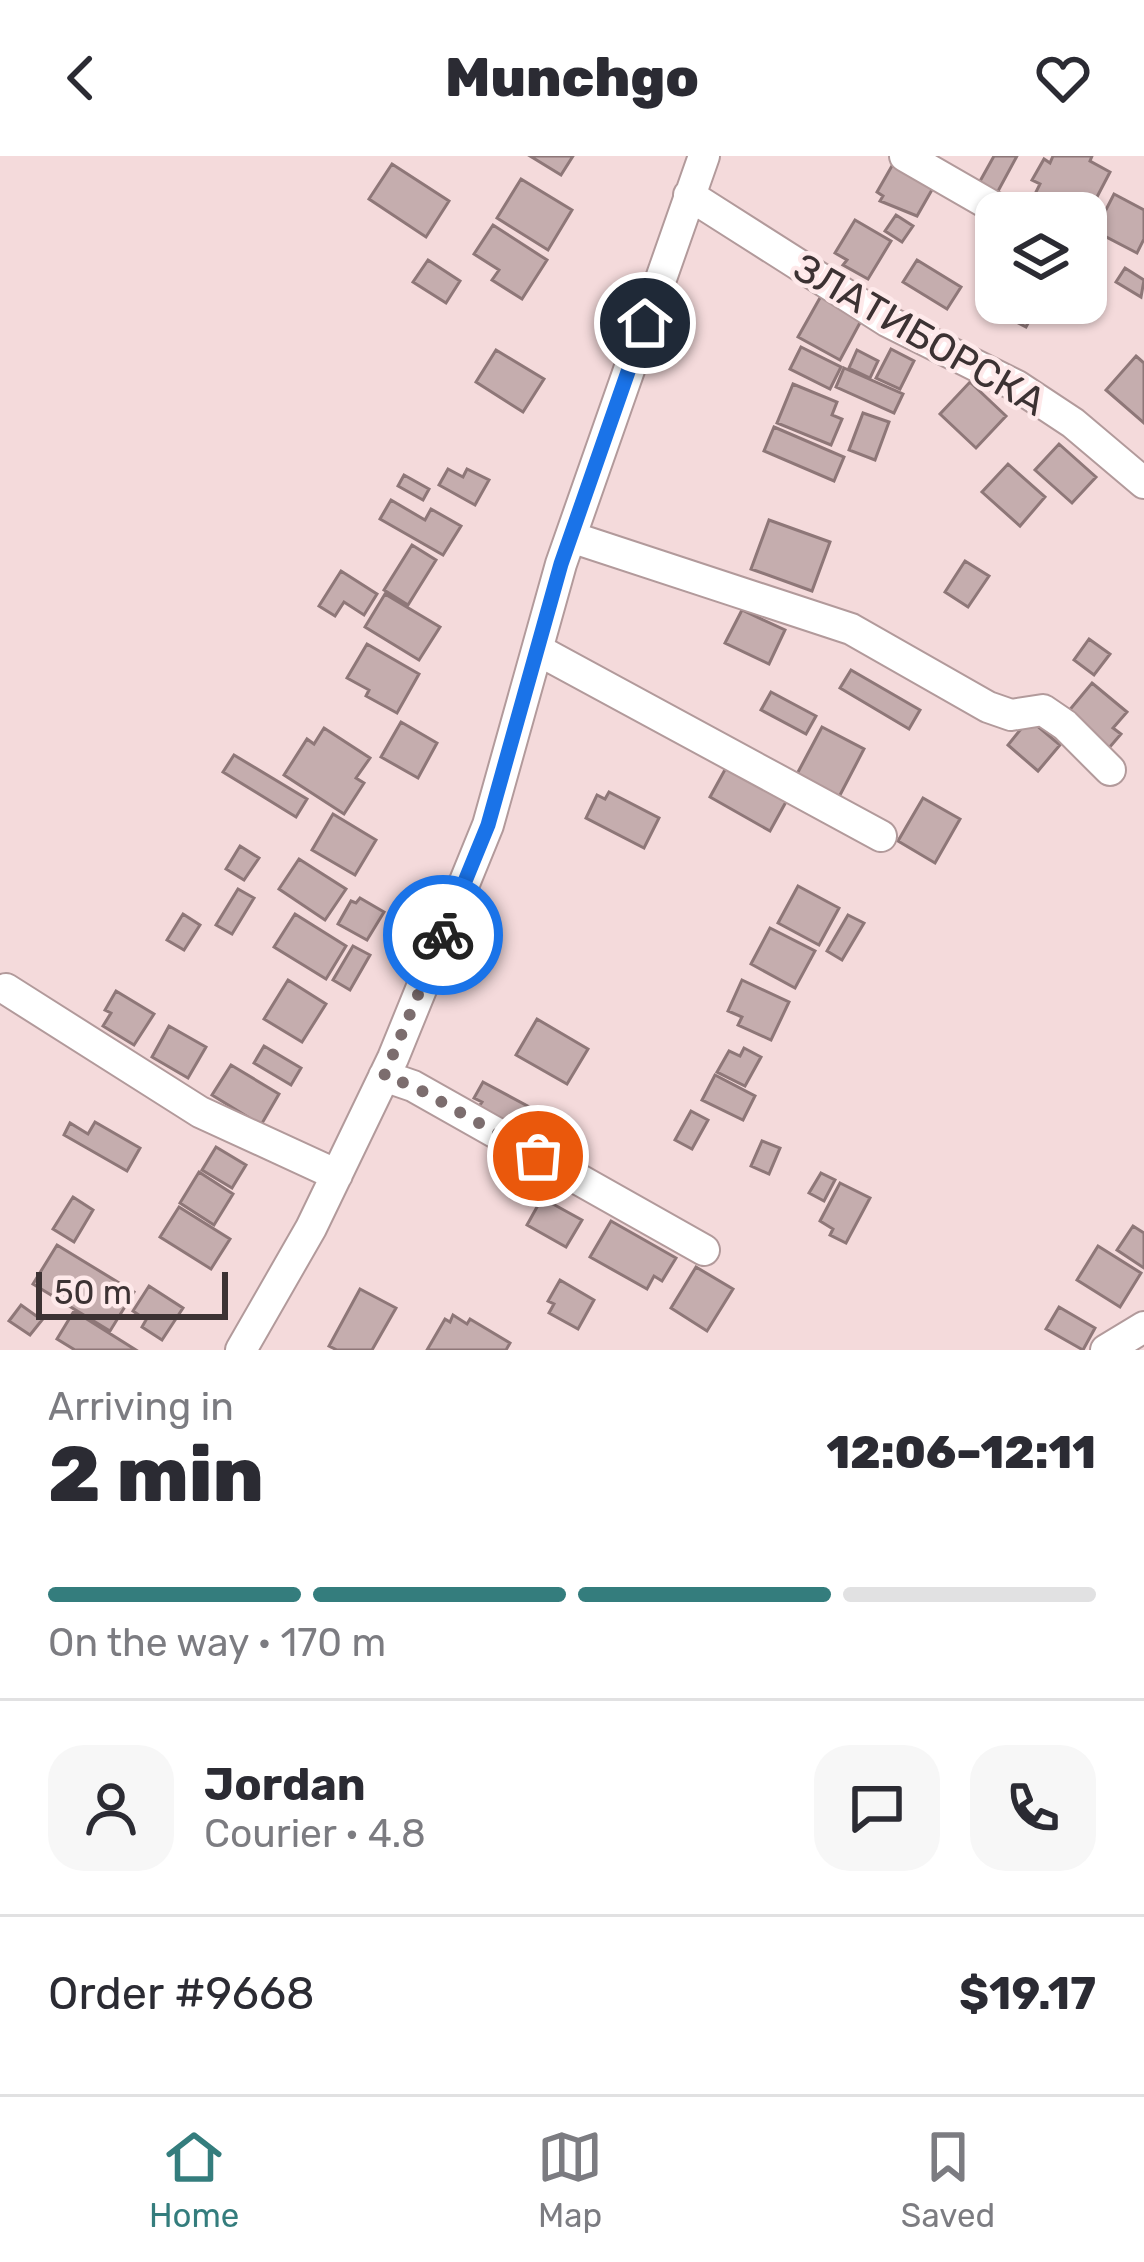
<!DOCTYPE html>
<html lang="en">
<head>
<meta charset="utf-8">
<style>
	:root { --surface:#fff; --page:#f7f7f7; --text:#2b2b33; --muted:#7c7c81; --line:#e1e1e2; --accent:#347d7d }
	body { margin:0; font-family:Rubik,sans-serif; background:var(--page); color:var(--text); height:100vh; display:flex; flex-direction:column; font-size:45px; white-space:nowrap }
	* { box-sizing:border-box; margin:0 }
	p { font-size:39px; color:var(--muted) }
	.icon { flex:none; width:66px; height:66px; fill:none; stroke:currentColor; stroke-width:2; stroke-linecap:round; stroke-linejoin:round }
	.map { position:relative; height:1194px; overflow:hidden }
	.details { display:flex; flex-direction:column; background:var(--surface); flex:1 }
	.details>* { flex:none }
	.buttons { position:absolute; left:975px; top:36px; display:grid; gap:24px }
	.buttons a { display:grid; place-items:center; width:132px; height:132px; border-radius:24px; background:var(--surface); box-shadow:0 3px 9px #0004; font-size:60px }
	.scale { position:absolute; left:36px; bottom:30px; width:192px; box-sizing:border-box; padding-left:12px; border:6px solid #3c3233; border-top:0; font-size:33px; line-height:42px; white-space:nowrap; color:#3c3233; -webkit-text-stroke:9px #fee9ea; paint-order:stroke }
	.pin { position:absolute; display:grid; place-items:center; width:102px; height:102px; color:#fff; margin:-51px; border:6px solid #fff; border-radius:50%; box-shadow:0 3px 12px #0007 }
	.courier { position:absolute; display:grid; place-items:center; width:120px; height:120px; margin:-60px; border:9px solid #1a73e8; border-radius:50%; background:#fff; color:#222; box-shadow:0 3px 15px #0007 }
	.headline em { font-style:normal; font-weight:800 }
	.headline div { display:flex; flex-direction:column-reverse }
	.headline { display:flex; align-items:center; justify-content:space-between; height:204px; padding:0 48px }
	h1 { font-size:78px; font-weight:800; line-height:90px }
	.bar { display:grid; grid-template-columns:repeat(4,1fr); gap:18px 12px; align-content:center; height:144px; padding:0 48px }
	.bar i { height:15px; border-radius:9px; background:var(--line) }
	.bar .current { background:var(--accent) }
	.bar p { grid-column:span 4 }
	.line { display:flex; align-items:center; gap:30px; padding:0 48px; border-top:3px solid var(--line) }
	.line div { flex:1 }
	.round { display:grid; place-items:center; flex:none; width:126px; height:126px; border-radius:36px; background:var(--page) }
	header { display:flex; justify-content:space-between; align-items:center; height:156px; padding:0 48px; background:var(--surface); font-size:54px; font-weight:800 }
	.dock { display:flex; justify-content:space-around; align-items:center; height:168px; border-top:3px solid var(--line); background:var(--surface); font-size:33px; color:var(--muted) }
	.dock a { display:grid; justify-items:center; gap:6px }
	.dock .current { color:var(--accent) }
	.map>svg:first-child { display:block }
	.building { fill:#c5adae; stroke:#8e7778; stroke-width:3 }
	.lines { fill:none; stroke-linecap:round; stroke-linejoin:round }
	.minor-casing { stroke:#b29a9b; stroke-width:34 }
	.minor { stroke:#fff; stroke-width:30 }
	.done { stroke:#7c6d6e; stroke-width:12; stroke-dasharray:0 21.6 }
	.route { stroke:#1a73e8; stroke-width:15 }
	.labels { text-anchor:middle; stroke-width:9; stroke-linejoin:round; paint-order:stroke }
	.street-label { font-size:39px; fill:#3c3233; stroke:#fee9ea }
</style>
</head>
<body>
<header><svg class="icon" aria-label="back" viewBox="0 0 24 24"><path d="M15 5l-7 7 7 7"/></svg>Munchgo<svg class="icon" aria-label="heart" viewBox="0 0 24 24"><path d="M12 20l-8-8c-3-5 5-10 8-4 3-6 11-1 8 4z"/></svg></header>
<div class="map">
<svg width="1144" height="1194" viewBox="0 0 1144 1194">
	<rect width="100%" height="100%" fill="#f4dadb"/>
	<!-- building -->
	<path class="building" d="M530 0H573L561 19Z
		M994 0H1017L997 37 979 27Z
		M1053 0H1092L1090 5 1110 16 1086 62V57H1061L1033 42 1040 28 1032 24 1044 3 1050 7Z
		M392 8 449 45 426 81 369 43Z
		M893 8 933 32 917 60 880 45 883 40 877 36Z
		M521 23 572 54 548 94 497 62Z
		M1114 38 1144 54V83L1137 97 1095 75Z
		M896 59 913 70 902 86 885 75Z
		M855 64 891 85 868 123 843 109 847 104 835 97Z
		M493 69 547 104 522 143 492 124 499 114 474 98Z
		M428 104 460 125 446 147 413 126Z
		M917 104 961 131 947 153 903 126Z
		M1125 112 1144 124 1141 141 1116 126Z
		M821 140 862 163 840 204 798 181Z
		M996 146V147H1039L1026 171 992 153Z
		M801 191 841 211 830 233 790 213Z
		M891 193 914 205 900 233 876 222Z
		M496 194 544 223 523 256 476 226Z
		M857 194 878 205 870 222 849 212Z
		M1136 200 1144 207V267L1106 234Z
		M844 212 903 238 894 257 836 231Z
		M970 226 1006 260 976 292 940 258Z
		M793 228 837 246 832 259 842 263 831 289 777 267Z
		M863 257 889 266 875 304 849 294Z
		M774 271 844 301 834 325 764 295Z
		M1059 288 1096 321 1072 347 1035 314Z
		M1008 308 1045 341 1020 370 982 336Z
		M448 313 463 321 467 313 489 324 475 349 439 329Z
		M404 319 429 333 423 344 398 330Z
		M391 344 425 364 431 353 461 370 443 399 380 363Z
		M769 364 830 386 812 435 751 413Z
		M412 389 436 404 408 449 384 434Z
		M965 405 989 420 968 451 945 436Z
		M341 415 377 438 364 459 344 446 335 460 319 450Z
		M385 438 440 471 419 504 365 471Z
		M742 454 785 474 769 508 725 487Z
		M1089 483 1110 498 1094 519 1074 504Z
		M367 488 419 518 397 557 366 540 369 534 347 522Z
		M851 514 920 554 909 573 840 532Z
		M1092 527 1127 556 1113 572 1121 578 1109 592 1067 557Z
		M771 536 816 560 806 578 761 554Z
		M1029 563 1060 589 1038 615 1008 589Z
		M401 566 437 587 418 622 381 601Z
		M822 571 864 593 839 641 797 618Z
		M324 572 370 602 356 622 364 627 344 658 284 619 307 583 314 588Z
		M234 599 307 643 296 661 223 616Z
		M727 610 787 644 770 675 710 641Z
		M609 636 659 662 644 692 586 662 597 639 605 643Z
		M923 642 960 663 935 707 898 685Z
		M333 658 376 684 355 719 312 694Z
		M240 690 259 702 244 724 226 713Z
		M299 703 346 733 325 764 279 733Z
		M798 730 839 752 819 789 778 767Z
		M238 733 254 742 232 778 216 769Z
		M360 742 384 756 367 784 338 768 351 745 356 747Z
		M183 758 200 769 184 794 167 784Z
		M295 758 346 790 326 823 274 791Z
		M848 759 864 767 842 804 827 795Z
		M770 772 815 795 795 832 751 808Z
		M353 790 370 799 350 834 333 824Z
		M288 824 326 848 302 886 264 863Z
		M742 824 789 846 771 884 738 869 742 861 728 855Z
		M116 835 154 858 134 889 103 870 111 857 105 854Z
		M537 863 588 893 567 928 516 899Z
		M169 870 206 891 188 922 152 901Z
		M264 890 301 912 291 929 254 907Z
		M744 892 761 901 745 930 717 916 729 895 740 900Z
		M231 909 279 938 261 969 212 939Z
		M715 919 755 940 743 964 702 944Z
		M483 926 537 955 524 978 478 952 482 946 474 942Z
		M691 955 708 964 692 993 675 984Z
		M95 966 140 992 127 1015 64 979 70 967 88 978Z
		M762 985 780 992 769 1018 751 1010Z
		M216 991 246 1009 232 1032 202 1014Z
		M199 1016 233 1038 214 1069 180 1047Z
		M821 1017 835 1024 824 1045 809 1037Z
		M840 1027 870 1042 846 1087 830 1079 833 1073 820 1065Z
		M73 1041 93 1054 74 1086 53 1073Z
		M542 1042 582 1064 566 1091 527 1069Z
		M179 1051 230 1083 211 1113 160 1081Z
		M611 1065 676 1102 662 1125 654 1120 647 1133 590 1101Z
		M1133 1070 1144 1077V1112L1117 1094Z
		M57 1089 134 1136 110 1175 33 1128Z
		M1098 1090 1141 1117 1120 1151 1077 1124Z
		M696 1111 733 1133 707 1175 671 1152Z
		M560 1124 594 1144 578 1173 549 1157 554 1148 548 1145Z
		M149 1130 183 1152 162 1184 142 1171 146 1164 133 1155Z
		M360 1133 396 1152 372 1194H337L329 1190Z
		M21 1149 42 1164 30 1179 9 1165Z
		M1059 1151 1095 1172 1083 1194 1046 1173Z
		M74 1155 136 1194H75L57 1183Z
		M453 1159 467 1168 470 1163 510 1187 506 1194H427L445 1163 450 1166Z"/>
	<g class="lines">
		<defs>
			<path id="minor" d="M905 0 1004 57
				M689 39 887 165 1017 230 1073 267 1144 327
				M571 381 851 473 988 551 1011 559 1043 554 1065 569 1110 614
				M538 494 881 680
				M6 833 200 956 337 1019
				M384 920 413 930 704 1094
				M241 1194 311 1072 393 902 488 669 561 408 704 0
				M1106 1194 1144 1171"/>
		</defs>
		<!-- minor casing -->
		<use href="#minor" class="minor-casing"/>
		<!-- minor -->
		<use href="#minor" class="minor"/>
	</g>
	<g class="lines">
		<!-- done -->
		<path class="done" d="M443 779 384 920 413 930 538 1000"/>
		<!-- route -->
		<path class="route" d="M443 779 488 669 561 408 645 167"/>
	</g>
	<g class="labels">
		<!-- street labels -->
		<g class="street-label">
			<text transform="translate(920 178) rotate(30)" y="14">ЗЛАТИБОРСКА</text>
		</g>
	</g>
</svg>
<div class="buttons">
<a><svg class="icon" aria-label="layers" viewBox="0 0 24 24"><path d="M12 4l9 5-9 5-9-5zM3 14l9 5 9-5"/></svg></a>
</div>
<div class="scale">50 m</div>
<div class="pin" style="left:538px;top:1000px;background:#ea580c"><svg class="icon" aria-label="bag" viewBox="0 0 24 24"><path d="M5 8h14l-1 12H6zM9 8a3 3 0 0 1 6 0"/></svg></div>
<div class="pin" style="left:645px;top:167px;background:#1f2937"><svg class="icon" aria-label="home" viewBox="0 0 24 24"><path d="M3 11l9-7 9 7M6 9v11h12V9"/></svg></div>
<div class="courier" style="left:443px;top:779px"><svg class="icon" aria-label="bike" viewBox="0 0 24 24"><circle cx="6" cy="16" r="4"/><circle cx="18" cy="16" r="4"/><path d="M6 16l4-8h5l3 8M10 8l3 8H6M13 5h3"/></svg></div>
</div>
<section class="details">
<div class="headline"><div><h1>2 min</h1><p>Arriving in</p></div><em>12:06–12:11</em></div>
<div class="bar"><i class="current"></i><i class="current"></i><i class="current"></i><i></i><p>On the way · 170 m</p></div>
<div class="line" style="height:216px"><a class="round"><svg class="icon" aria-label="person" viewBox="0 0 24 24"><circle cx="12" cy="8" r="4"/><path d="M4 21q1-7 8-7t8 7"/></svg></a><div><b>Jordan</b><p>Courier · 4.8</p></div><a class="round"><svg class="icon" aria-label="chat" viewBox="0 0 24 24"><path d="M4 5h16v11H9l-5 4z"/></svg></a><a class="round"><svg class="icon" aria-label="phone" viewBox="0 0 24 24"><path d="M5 4h4l2 5-3 2q2 4 5 5l2-3 5 2v4C11 20 4 13 5 4z"/></svg></a></div>
<div class="line" style="height:156px"><div>Order #9668</div><b>$19.17</b></div>
</section>
<nav class="dock">
<a class="current"><svg class="icon" aria-label="home" viewBox="0 0 24 24"><path d="M3 11l9-7 9 7M6 9v11h12V9"/></svg>Home</a>
<a><svg class="icon" aria-label="map" viewBox="0 0 24 24"><path d="M3 6l6-2 6 2 6-2v14l-6 2-6-2-6 2zM9 4v14M15 6v14"/></svg>Map</a>
<a><svg class="icon" aria-label="saved" viewBox="0 0 24 24"><path d="M7 4h10v16l-5-4-5 4z"/></svg>Saved</a>
</nav>
</body>
</html>
